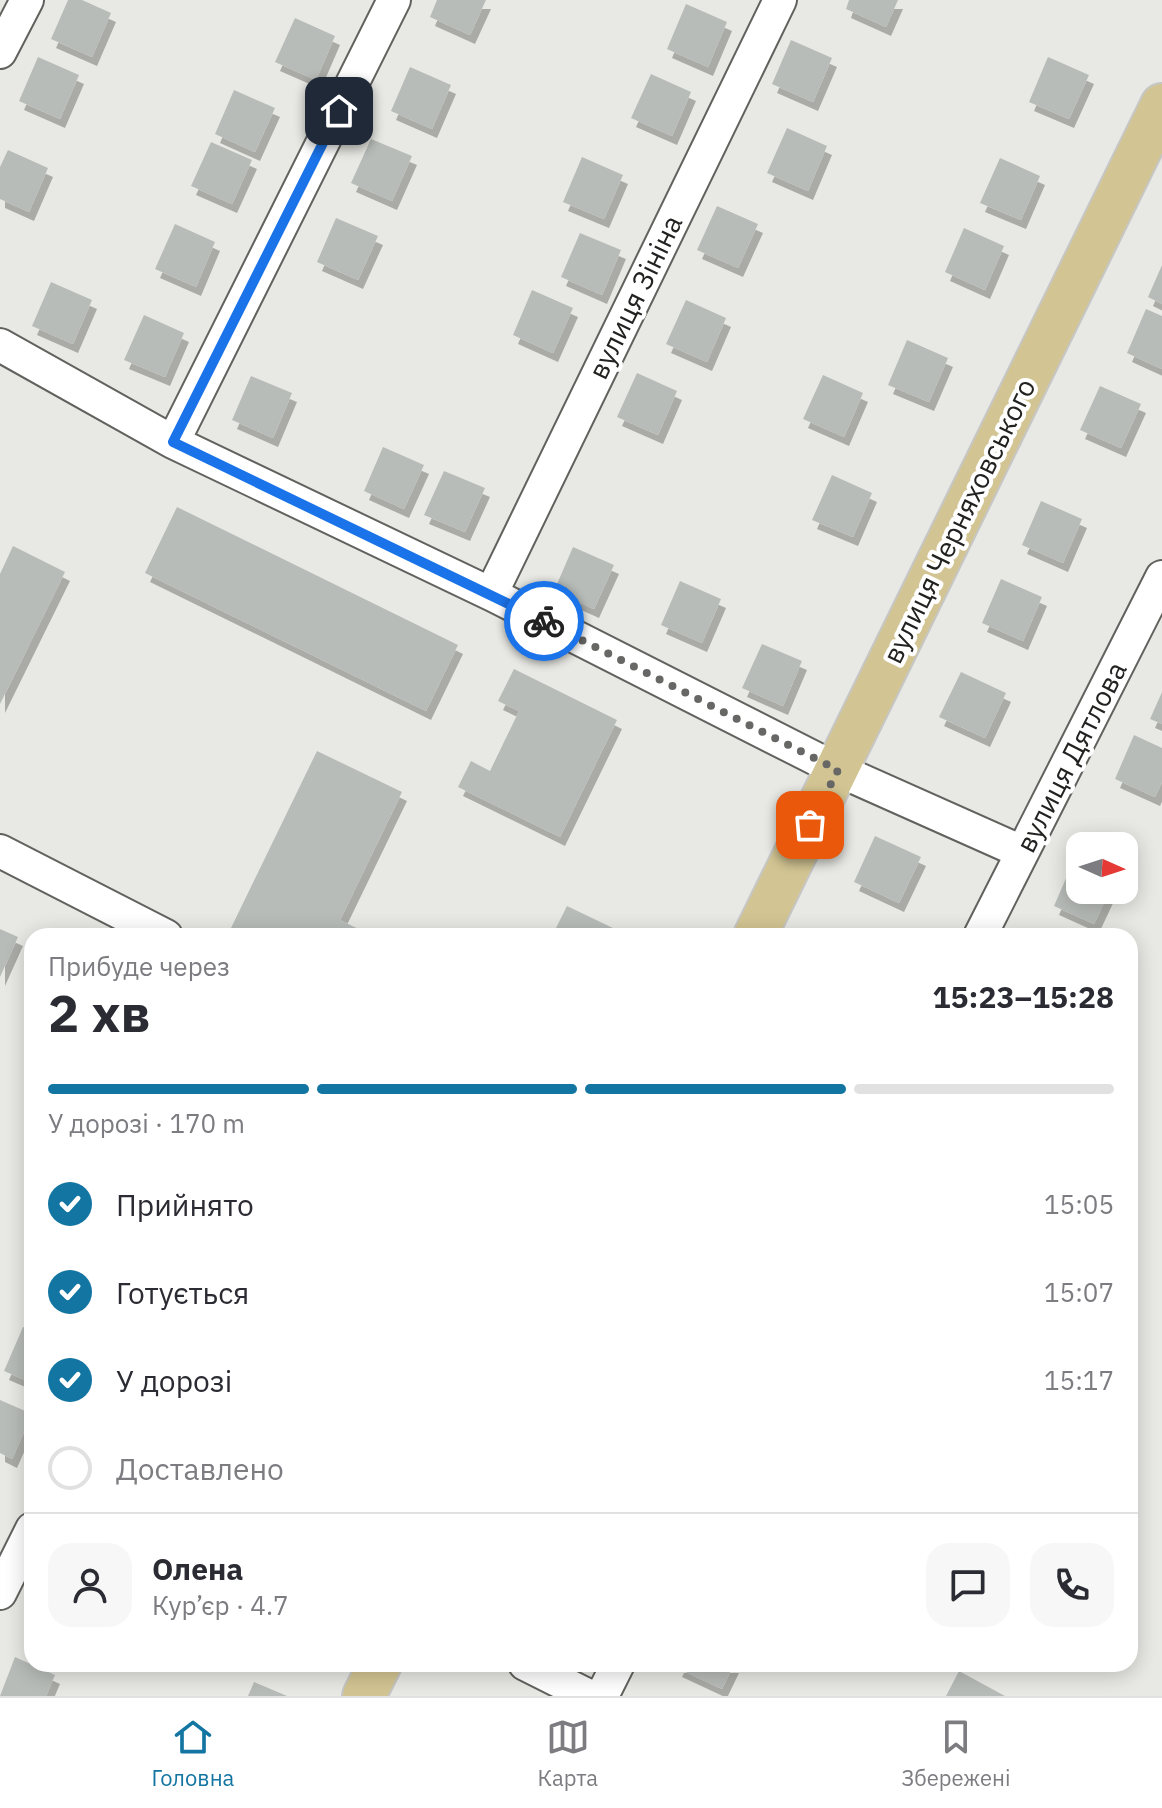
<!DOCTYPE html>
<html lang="uk">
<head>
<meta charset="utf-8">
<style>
	:root { --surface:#fff; --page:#f7f7f7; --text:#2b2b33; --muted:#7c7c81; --line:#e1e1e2; --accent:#1375a2 }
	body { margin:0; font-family:"IBM Plex Sans",sans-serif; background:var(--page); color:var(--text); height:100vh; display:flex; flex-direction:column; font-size:30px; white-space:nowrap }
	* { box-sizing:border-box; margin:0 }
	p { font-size:26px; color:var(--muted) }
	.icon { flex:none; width:44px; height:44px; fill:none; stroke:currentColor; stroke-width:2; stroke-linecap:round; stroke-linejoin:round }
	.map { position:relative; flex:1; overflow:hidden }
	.drawer { position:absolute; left:24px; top:928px; width:1114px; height:744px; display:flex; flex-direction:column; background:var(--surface); border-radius:24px; box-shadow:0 4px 20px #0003 }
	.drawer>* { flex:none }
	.needle { width:52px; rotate:93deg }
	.controls { position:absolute; left:1066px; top:832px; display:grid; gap:16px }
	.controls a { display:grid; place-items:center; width:72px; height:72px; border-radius:16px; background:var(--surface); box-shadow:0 4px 20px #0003; font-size:40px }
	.pin { position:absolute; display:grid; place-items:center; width:68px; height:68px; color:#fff; margin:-34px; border-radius:16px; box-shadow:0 4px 12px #0006 }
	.courier { position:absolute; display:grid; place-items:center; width:80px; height:80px; margin:-40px; border:6px solid #1a73e8; border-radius:50%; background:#fff; color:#222; box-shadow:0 2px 10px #0007 }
	.head em { font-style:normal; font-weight:700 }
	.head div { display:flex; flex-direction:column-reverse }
	.head { display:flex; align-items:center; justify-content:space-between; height:136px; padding:0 24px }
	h1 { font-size:52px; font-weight:700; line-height:60px }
	.bar { display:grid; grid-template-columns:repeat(4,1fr); gap:12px 8px; align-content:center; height:96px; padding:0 24px }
	.bar i { height:10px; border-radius:6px; background:var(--line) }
	.bar .on { background:var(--accent) }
	.bar p { grid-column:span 4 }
	.line { display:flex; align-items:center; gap:20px; padding:0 24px; border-top:2px solid var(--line) }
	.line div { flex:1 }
	.round { display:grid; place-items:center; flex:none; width:84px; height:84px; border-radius:24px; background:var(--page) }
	ol { padding:0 24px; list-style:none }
	li { display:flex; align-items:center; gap:24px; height:88px }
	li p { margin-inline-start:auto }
	li .icon { padding:8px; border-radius:50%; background:var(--accent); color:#fff; stroke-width:4 }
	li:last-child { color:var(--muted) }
	li i { width:44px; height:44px; border:4px solid var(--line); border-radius:50% }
	.tab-bar { display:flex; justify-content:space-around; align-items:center; height:112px; border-top:2px solid var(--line); background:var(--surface); font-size:22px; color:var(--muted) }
	.tab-bar a { display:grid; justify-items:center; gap:4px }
	.tab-bar .on { color:var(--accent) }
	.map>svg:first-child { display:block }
	.building { fill:#b8bcb8; filter:url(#shadow) }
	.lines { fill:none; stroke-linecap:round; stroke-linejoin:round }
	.minor-casing { stroke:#61625e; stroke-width:36 }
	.major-casing { stroke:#c6c6c5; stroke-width:46 }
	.minor { stroke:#fff; stroke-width:32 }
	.major { stroke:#d3c593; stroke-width:42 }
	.done { stroke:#676865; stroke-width:8; stroke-dasharray:0 14.4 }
	.route { stroke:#1a73e8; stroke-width:10 }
	.labels { text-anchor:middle; stroke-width:8; stroke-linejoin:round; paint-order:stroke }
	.street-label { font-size:28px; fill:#222221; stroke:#fff }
</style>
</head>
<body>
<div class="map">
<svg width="1162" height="1696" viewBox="0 0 1162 1696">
	<defs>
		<filter id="shadow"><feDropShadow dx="5" dy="9" stdDeviation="0" flood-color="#0004"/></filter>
	</defs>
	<rect width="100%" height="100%" fill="#e8e9e4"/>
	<!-- building -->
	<path class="building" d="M68 0H82L111 13 92 57 51 39Z
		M437 0H486L470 35 430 17Z
		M849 0H898L886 27 846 9Z
		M686 4 727 22 708 67 667 49Z
		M295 18 335 36 316 80 275 62Z
		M791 40 832 58 813 102 772 84Z
		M38 57 79 75 60 119 19 101Z
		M1048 57 1089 75 1069 119 1029 102Z
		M410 67 451 85 432 129 391 111Z
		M651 74 691 92 672 136 631 118Z
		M234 90 275 108 255 152 215 134Z
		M787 128 827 146 808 191 767 173Z
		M371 139 412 156 392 201 351 183Z
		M211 142 252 160 232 204 191 186Z
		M8 150 48 168 29 212 0 199V167Z
		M582 157 623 175 604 219 563 202Z
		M1000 158 1040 176 1021 220 980 203Z
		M717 206 758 224 738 268 697 250Z
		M336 218 378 236 358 280 317 262Z
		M175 224 215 242 196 287 155 269Z
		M964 228 1004 246 985 290 945 272Z
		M580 233 621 250 602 295 561 277Z
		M1162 265V304L1148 297Z
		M51 282 92 300 73 344 32 326Z
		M532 290 573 308 553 353 513 335Z
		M686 300 726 318 707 362 666 344Z
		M1146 309 1162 316V369L1127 353Z
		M144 315 184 333 165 377 124 360Z
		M907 340 948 358 929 402 888 385Z
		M637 373 677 391 658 435 617 417Z
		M823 375 863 393 844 437 803 419Z
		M251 376 292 393 273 438 232 420Z
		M1100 386 1141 404 1121 448 1080 430Z
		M383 447 424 465 404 509 364 491Z
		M444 471 485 488 465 532 424 515Z
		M832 475 872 493 853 537 812 520Z
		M1041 501 1082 519 1063 563 1022 545Z
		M177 507 458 645 426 711 145 573Z
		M13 546 65 572 0 704V574Z
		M573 547 614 565 594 609 554 591Z
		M1001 579 1042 597 1023 641 982 623Z
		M680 581 721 599 702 643 661 625Z
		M762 644 802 661 783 706 742 688Z
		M514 669 617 720 560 837 458 787 471 761 490 771 519 711 498 701Z
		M961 672 1006 693 985 738 939 717Z
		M1162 692V724L1150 719Z
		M1134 735 1162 748V782L1155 797 1115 779Z
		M317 751 402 792 340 920 373 936H246L231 928Z
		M875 836 921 857 899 903 854 882Z
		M1073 862 1080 865V890H1110L1094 924 1054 906Z
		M567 906 615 929 612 936H552Z
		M0 929 18 937 0 977Z
		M23 1327 32 1330V1383L4 1371Z
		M0 1400 32 1414 12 1459 0 1453Z
		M32 1608V1629L24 1626Z
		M15 1657 55 1675 46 1696H0Z
		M679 1664H734L722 1689 677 1668Z
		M959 1671 1005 1696H946Z
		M254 1682 287 1696H248Z"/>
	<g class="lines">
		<defs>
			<path id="minor" d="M0 52 27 0
				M0 345 173 442 491 594 838 770 1022 852
				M173 442 394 0
				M491 594 780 0
				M0 851 166 936
				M980 936 1162 577
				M0 1593 32 1529
				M525 1664 589 1696
				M602 1696 618 1664"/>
			<path id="major" d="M755 936 1162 105
				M364 1696 380 1664"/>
		</defs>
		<!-- minor casing -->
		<use href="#minor" class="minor-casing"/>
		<!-- major casing -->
		<use href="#major" class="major-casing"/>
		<!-- minor -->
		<use href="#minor" class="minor"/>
		<!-- major -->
		<use href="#major" class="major"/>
	</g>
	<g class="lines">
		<!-- done -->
		<path class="done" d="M544 621 838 770 810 825"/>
		<!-- route -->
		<path class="route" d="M339 111 173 442 544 621"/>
	</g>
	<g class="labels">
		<!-- street labels -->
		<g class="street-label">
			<text transform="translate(635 297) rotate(-64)" y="10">вулиця Зініна</text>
			<text transform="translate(959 521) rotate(-64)" y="10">вулиця Черняховського</text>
			<text transform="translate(1071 757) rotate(-63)" y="10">вулиця Дятлова</text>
		</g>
	</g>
</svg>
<div class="controls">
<a><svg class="needle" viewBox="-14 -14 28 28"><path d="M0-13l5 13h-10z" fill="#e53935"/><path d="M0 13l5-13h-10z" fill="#7c7c81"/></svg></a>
</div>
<div class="pin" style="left:810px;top:825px;background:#ea580c"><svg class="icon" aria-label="bag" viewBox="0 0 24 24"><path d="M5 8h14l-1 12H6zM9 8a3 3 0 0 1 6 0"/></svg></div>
<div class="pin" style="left:339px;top:111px;background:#1f2937"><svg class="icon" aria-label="home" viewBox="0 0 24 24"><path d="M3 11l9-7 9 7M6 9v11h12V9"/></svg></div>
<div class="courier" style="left:544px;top:621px"><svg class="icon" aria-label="bike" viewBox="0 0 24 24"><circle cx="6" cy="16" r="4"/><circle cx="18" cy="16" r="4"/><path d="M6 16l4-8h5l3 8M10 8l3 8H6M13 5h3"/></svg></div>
<section class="drawer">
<div class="head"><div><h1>2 хв</h1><p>Прибуде через</p></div><em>15:23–15:28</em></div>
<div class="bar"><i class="on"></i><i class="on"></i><i class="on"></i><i></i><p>У дорозі · 170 m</p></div>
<ol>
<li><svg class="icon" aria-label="check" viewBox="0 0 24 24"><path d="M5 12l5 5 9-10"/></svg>Прийнято<p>15:05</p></li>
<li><svg class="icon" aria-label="check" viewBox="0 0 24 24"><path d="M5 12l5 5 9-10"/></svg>Готується<p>15:07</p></li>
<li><svg class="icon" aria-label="check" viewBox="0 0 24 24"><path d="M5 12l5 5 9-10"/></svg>У дорозі<p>15:17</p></li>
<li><i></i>Доставлено</li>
</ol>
<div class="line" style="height:144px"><a class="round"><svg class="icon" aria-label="person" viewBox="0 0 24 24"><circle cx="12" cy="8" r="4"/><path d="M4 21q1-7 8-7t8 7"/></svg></a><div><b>Олена</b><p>Кур’єр · 4.7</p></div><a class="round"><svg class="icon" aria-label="chat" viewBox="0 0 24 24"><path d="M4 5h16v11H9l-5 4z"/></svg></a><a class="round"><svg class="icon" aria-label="phone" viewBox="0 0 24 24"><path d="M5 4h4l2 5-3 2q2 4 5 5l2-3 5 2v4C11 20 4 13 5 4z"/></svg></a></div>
</section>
</div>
<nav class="tab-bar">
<a class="on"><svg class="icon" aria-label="home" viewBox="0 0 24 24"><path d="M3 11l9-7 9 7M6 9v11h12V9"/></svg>Головна</a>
<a><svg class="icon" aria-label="map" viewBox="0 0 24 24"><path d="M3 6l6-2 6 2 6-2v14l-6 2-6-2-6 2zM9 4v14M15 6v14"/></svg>Карта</a>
<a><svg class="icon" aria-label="saved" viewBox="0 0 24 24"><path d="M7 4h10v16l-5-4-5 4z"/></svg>Збережені</a>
</nav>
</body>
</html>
